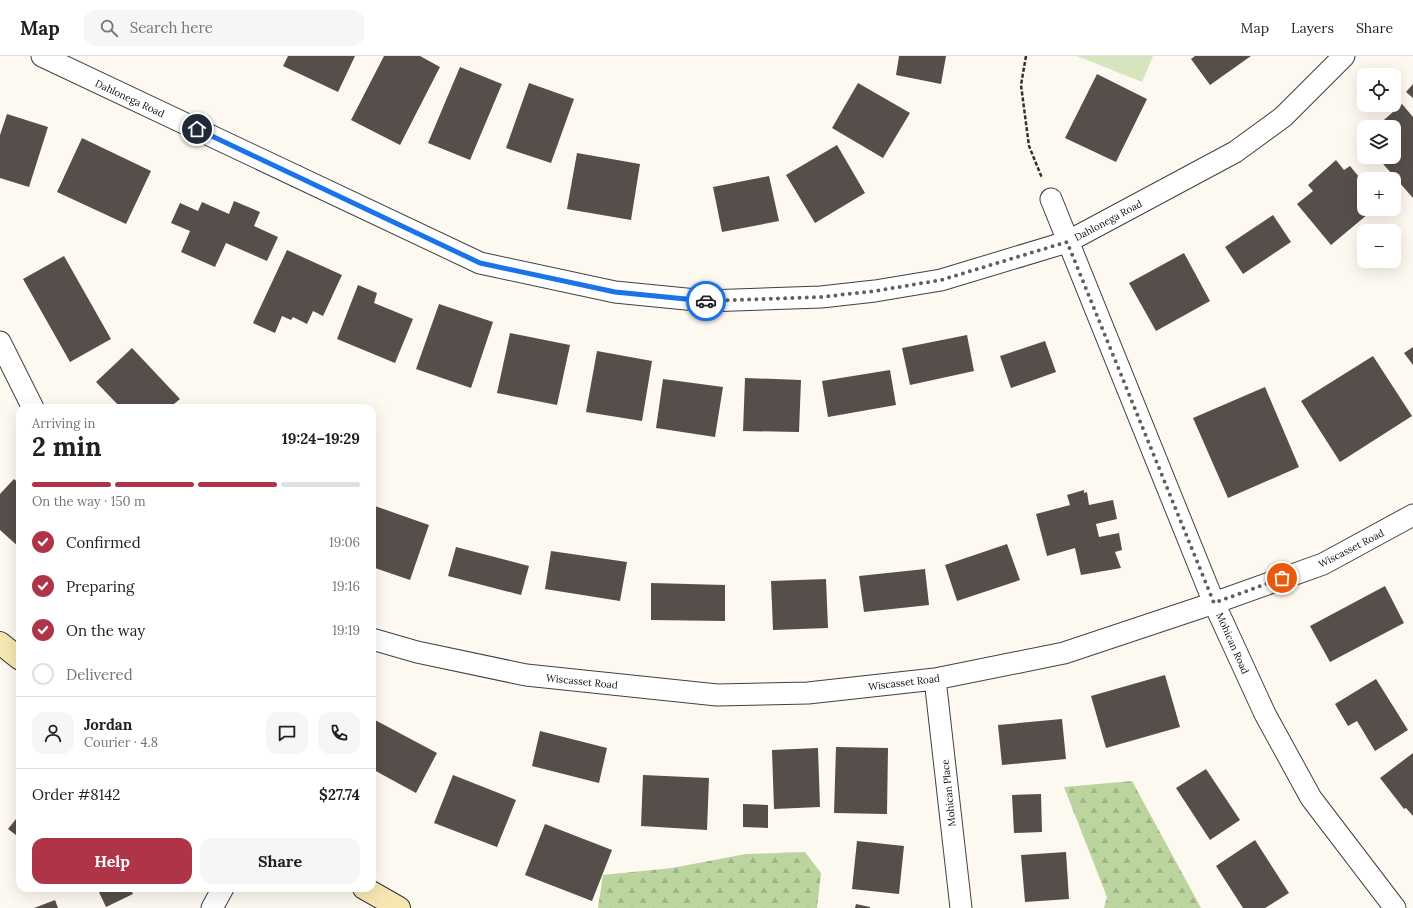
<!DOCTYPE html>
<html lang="en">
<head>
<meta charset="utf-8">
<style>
	:root { --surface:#fff; --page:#f6f6f6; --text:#202124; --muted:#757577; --line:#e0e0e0; --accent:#af3448 }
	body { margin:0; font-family:Lora,serif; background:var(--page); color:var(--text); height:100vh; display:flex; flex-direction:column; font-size:15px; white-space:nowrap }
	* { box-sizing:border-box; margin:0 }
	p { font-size:13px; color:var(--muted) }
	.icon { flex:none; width:22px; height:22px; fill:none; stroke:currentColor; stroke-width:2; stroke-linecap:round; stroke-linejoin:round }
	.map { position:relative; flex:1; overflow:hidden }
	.panel { position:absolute; left:16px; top:348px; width:360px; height:488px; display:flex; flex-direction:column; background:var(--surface); border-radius:12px; box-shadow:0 4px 16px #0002 }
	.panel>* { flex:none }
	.buttons { position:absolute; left:1357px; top:12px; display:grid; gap:8px }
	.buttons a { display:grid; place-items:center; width:44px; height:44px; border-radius:8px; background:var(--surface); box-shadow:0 4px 16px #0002; font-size:20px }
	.pin { position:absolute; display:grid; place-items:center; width:34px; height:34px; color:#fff; margin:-17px; border:2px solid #fff; border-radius:50%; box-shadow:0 1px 4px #0007 }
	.courier { position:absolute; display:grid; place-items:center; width:40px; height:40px; margin:-20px; border:3px solid #1a73e8; border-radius:50%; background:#fff; color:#222; box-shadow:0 1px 5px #0007 }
	.summary em { font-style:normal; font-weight:700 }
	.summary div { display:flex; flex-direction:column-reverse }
	.summary { display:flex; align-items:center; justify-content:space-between; height:68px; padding:0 16px }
	h1 { font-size:26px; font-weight:700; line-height:30px }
	.bar { display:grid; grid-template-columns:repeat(4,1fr); gap:6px 4px; align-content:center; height:48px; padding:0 16px }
	.bar i { height:5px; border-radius:3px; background:var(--line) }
	.bar .active { background:var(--accent) }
	.bar p { grid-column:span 4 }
	.line { display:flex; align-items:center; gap:10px; padding:0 16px; border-top:1px solid var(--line) }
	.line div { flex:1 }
	.round { display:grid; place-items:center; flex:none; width:42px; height:42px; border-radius:12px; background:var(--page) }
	ol { padding:0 16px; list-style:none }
	li { display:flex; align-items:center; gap:12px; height:44px }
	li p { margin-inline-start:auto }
	li .icon { padding:4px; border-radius:50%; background:var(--accent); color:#fff; stroke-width:4 }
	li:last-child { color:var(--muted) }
	li i { width:22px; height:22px; border:2px solid var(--line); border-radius:50% }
	.button { display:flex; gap:8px; margin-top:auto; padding:8px 16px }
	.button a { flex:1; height:46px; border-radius:12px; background:var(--accent); color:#fff; font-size:16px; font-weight:700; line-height:46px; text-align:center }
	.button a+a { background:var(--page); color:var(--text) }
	header { display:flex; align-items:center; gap:24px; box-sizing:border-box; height:56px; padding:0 20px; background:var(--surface); border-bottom:1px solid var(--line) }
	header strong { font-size:19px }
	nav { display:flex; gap:22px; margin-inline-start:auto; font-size:14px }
	.search { width:280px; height:36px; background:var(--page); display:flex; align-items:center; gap:10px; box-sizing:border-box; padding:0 14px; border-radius:12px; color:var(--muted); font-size:15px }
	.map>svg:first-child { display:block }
	.forest { fill:url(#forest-firs) }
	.park { fill:#d6e5bd }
	.building { fill:#554e4b }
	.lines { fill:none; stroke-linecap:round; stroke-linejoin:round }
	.minor-casing { stroke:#414141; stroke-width:23 }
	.secondary-casing { stroke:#303030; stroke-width:24 }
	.path { stroke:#303030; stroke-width:2.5; stroke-dasharray:4 2; stroke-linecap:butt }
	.minor { stroke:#fff; stroke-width:21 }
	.secondary { stroke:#f6e7b2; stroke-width:22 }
	.done { stroke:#62605d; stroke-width:4; stroke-dasharray:0 7.2 }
	.route { stroke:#1a73e8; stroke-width:5 }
	.labels { text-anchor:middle; stroke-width:4; stroke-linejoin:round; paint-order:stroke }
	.street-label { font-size:10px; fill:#0e0e0e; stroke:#fff }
</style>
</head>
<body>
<header>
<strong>Map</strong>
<div class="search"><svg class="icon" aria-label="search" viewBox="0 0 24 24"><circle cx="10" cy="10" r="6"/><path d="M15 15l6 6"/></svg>Search here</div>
<nav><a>Map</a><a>Layers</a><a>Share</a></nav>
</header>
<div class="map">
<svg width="1413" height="852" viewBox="0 0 1413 852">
	<defs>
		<pattern id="forest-firs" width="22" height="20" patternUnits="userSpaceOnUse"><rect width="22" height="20" fill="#bcd49e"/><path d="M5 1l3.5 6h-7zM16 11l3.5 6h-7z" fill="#a0b587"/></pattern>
	</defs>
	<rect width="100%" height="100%" fill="#fdf9f0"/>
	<!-- forest -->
	<path class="forest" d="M1132 725 1201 852H1104L1107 841 1064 731Z
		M805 796 821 817 817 852H598L603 819 672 812 746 798Z"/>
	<!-- park -->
	<path class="park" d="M1077 0H1153L1142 26Z"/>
	<!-- building -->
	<path class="building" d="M288 0H355L338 36 283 10Z
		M384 0H420L440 11 400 89 351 64Z
		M899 0H946L941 28 896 19Z
		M1195 0H1251L1210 29 1191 3Z
		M460 11 502 28 470 104 428 87Z
		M1097 18 1147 43 1116 106 1065 82Z
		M529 27 574 43 551 107 506 92Z
		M858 27 910 57 883 102 832 72Z
		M1413 28V42L1406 36Z
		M1402 48 1413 61V142L1377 101H1394V71H1376Z
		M7 58 48 71 29 131 0 122V79Z
		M82 82 151 115 126 168 57 136Z
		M837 89 865 137 815 167 786 119Z
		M577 97 640 108 631 164 567 153Z
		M1336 104 1344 114 1350 110 1364 127V153H1374L1331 189 1297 148 1313 135 1308 129Z
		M769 120 779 165 722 176 713 131Z
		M234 145 260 156 254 170 278 181 267 205 226 187 215 211 181 196 190 175 171 167 180 147 198 155 202 146 229 158Z
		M1273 159 1291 186 1243 218 1225 191Z
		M287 194 342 219 323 260 313 255 307 268 293 261 291 264 282 260 275 277 253 267Z
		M1184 197 1210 245 1156 275 1129 227Z
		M64 200 111 283 70 306 23 223Z
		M358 229 377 237 374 247 413 263 395 307 337 283Z
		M439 248 493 266 471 332 416 313Z
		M510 277 570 289 557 349 497 337Z
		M967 279 974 315 910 329 902 292Z
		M1045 285 1056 316 1011 332 1000 300Z
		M1413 291V309L1404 297Z
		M132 292 180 343 169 352H121L96 326Z
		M597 295 652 305 642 365 586 356Z
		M1373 300 1412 360 1340 406 1301 345Z
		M890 314 896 349 828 361 822 325Z
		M745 322 801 324 799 376 743 375Z
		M663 323 723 331 715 381 656 372Z
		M1265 331 1299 411 1228 442 1193 362Z
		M205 348 214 352H203Z
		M14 423 20 428V492L0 474V438Z
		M1084 434V437L1087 436 1089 449 1113 444 1117 463 1096 468 1099 481 1119 477 1122 494 1115 496 1121 512 1081 519 1075 492 1047 500 1036 458 1070 449 1067 439Z
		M372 449 429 469 410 524 372 511Z
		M1007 488 1020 524 957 545 945 509Z
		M456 491 529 510 521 539 448 520Z
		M551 495 627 506 620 545 545 533Z
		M925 513 929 549 864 556 859 520Z
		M826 523 828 572 773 574 771 525Z
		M651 527 725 529V565L651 564Z
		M1385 530 1404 567 1330 606 1310 570Z
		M1165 619 1180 671 1106 692 1091 640Z
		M1376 623 1408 674 1375 695 1357 665 1348 670 1335 648Z
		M1062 663 1066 703 1002 709 998 669Z
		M375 664 437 697 416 737 372 713V669Z
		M540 675 607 692 599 727 532 710Z
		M836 691 888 692 887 758 834 757Z
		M818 692 820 751 774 753 772 694Z
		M1413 697V760L1406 752 1404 753 1380 722Z
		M1206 713 1240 764 1210 784 1176 732Z
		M453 719 516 744 497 791 434 767Z
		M643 719 709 722 707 774 641 770Z
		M1041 738 1042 776 1014 777 1012 739Z
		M743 748 768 749V772L743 771Z
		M20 758V782L8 773Z
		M545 768 612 794 592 845 525 819Z
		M1255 784 1289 837 1265 852H1243L1216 810Z
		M857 785 904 790 899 838 852 833Z
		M1066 796 1069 843 1025 846 1021 799Z
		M97 832H130L133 838 106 851Z
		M55 844 58 852H34Z
		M856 848 870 851V852H855Z"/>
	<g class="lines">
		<defs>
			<path id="minor" d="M42 0 480 207 615 236 706 245 821 241 875 235 941 224 1067 186 1235 96 1283 61 1344 0
				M1051 143 1214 547 1265 658 1311 742 1395 852
				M0 286 33 352
				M372 583 417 596 526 619 717 639 808 637 935 623 1064 597 1214 547 1323 508 1413 459
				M935 623 961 852
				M212 852 223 832"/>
			<path id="secondary" d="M0 587 20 603
				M364 832 399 852"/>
		</defs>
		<!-- minor casing -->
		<use href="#minor" class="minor-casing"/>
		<!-- secondary casing -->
		<use href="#secondary" class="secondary-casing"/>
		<!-- path -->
		<path class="path" d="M1026 0 1021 29 1029 90 1042 122"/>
		<!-- minor -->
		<use href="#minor" class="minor"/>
		<!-- secondary -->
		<use href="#secondary" class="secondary"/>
	</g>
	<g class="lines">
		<!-- done -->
		<path class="done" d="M706 245 821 241 875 235 941 224 1067 186 1214 547 1282 522"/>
		<!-- route -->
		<path class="route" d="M197 73 480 207 615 236 706 245"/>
	</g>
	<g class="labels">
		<!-- street labels -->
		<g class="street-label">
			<text transform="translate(130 42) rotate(25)" y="4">Dahlonega Road</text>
			<text transform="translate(1108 164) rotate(-28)" y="4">Dahlonega Road</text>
			<text transform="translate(1351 492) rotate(-27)" y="4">Wiscasset Road</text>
			<text transform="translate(1233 587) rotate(66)" y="4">Mohican Road</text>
			<text transform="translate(582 625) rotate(6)" y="4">Wiscasset Road</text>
			<text transform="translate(904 626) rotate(-7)" y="4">Wiscasset Road</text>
			<text transform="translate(948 737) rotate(-96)" y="4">Mohican Place</text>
		</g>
	</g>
</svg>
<div class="buttons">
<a><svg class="icon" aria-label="locate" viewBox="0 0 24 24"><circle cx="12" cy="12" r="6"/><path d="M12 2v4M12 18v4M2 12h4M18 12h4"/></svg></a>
<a><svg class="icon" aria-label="layers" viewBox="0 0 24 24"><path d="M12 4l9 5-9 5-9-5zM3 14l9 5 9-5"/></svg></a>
<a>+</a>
<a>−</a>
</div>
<div class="pin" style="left:1282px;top:522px;background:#ea580c"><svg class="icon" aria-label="bag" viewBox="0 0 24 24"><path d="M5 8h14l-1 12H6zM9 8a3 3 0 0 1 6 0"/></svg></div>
<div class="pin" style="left:197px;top:73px;background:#1f2937"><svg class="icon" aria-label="home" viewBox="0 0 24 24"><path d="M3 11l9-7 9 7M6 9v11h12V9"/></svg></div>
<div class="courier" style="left:706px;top:245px"><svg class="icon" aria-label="car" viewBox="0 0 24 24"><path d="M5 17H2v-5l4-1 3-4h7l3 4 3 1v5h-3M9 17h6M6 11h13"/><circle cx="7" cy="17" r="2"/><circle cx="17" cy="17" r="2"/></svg></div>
<section class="panel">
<div class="summary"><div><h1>2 min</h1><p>Arriving in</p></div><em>19:24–19:29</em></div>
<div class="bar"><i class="active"></i><i class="active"></i><i class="active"></i><i></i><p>On the way · 150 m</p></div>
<ol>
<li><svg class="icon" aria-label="check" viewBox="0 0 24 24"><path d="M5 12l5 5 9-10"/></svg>Confirmed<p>19:06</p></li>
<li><svg class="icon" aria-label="check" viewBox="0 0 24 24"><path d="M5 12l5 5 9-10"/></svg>Preparing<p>19:16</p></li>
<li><svg class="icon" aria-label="check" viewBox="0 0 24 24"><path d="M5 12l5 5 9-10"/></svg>On the way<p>19:19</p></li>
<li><i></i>Delivered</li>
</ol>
<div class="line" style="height:72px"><a class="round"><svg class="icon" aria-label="person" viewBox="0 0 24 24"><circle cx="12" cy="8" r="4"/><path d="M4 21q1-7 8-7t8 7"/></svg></a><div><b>Jordan</b><p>Courier · 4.8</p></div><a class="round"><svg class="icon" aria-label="chat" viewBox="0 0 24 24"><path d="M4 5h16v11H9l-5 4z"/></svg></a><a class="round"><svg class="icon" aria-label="phone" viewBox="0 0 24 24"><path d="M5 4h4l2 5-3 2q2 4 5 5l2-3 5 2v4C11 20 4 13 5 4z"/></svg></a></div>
<div class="line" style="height:52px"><div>Order #8142</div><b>$27.74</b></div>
<div class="button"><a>Help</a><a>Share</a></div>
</section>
</div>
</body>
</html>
